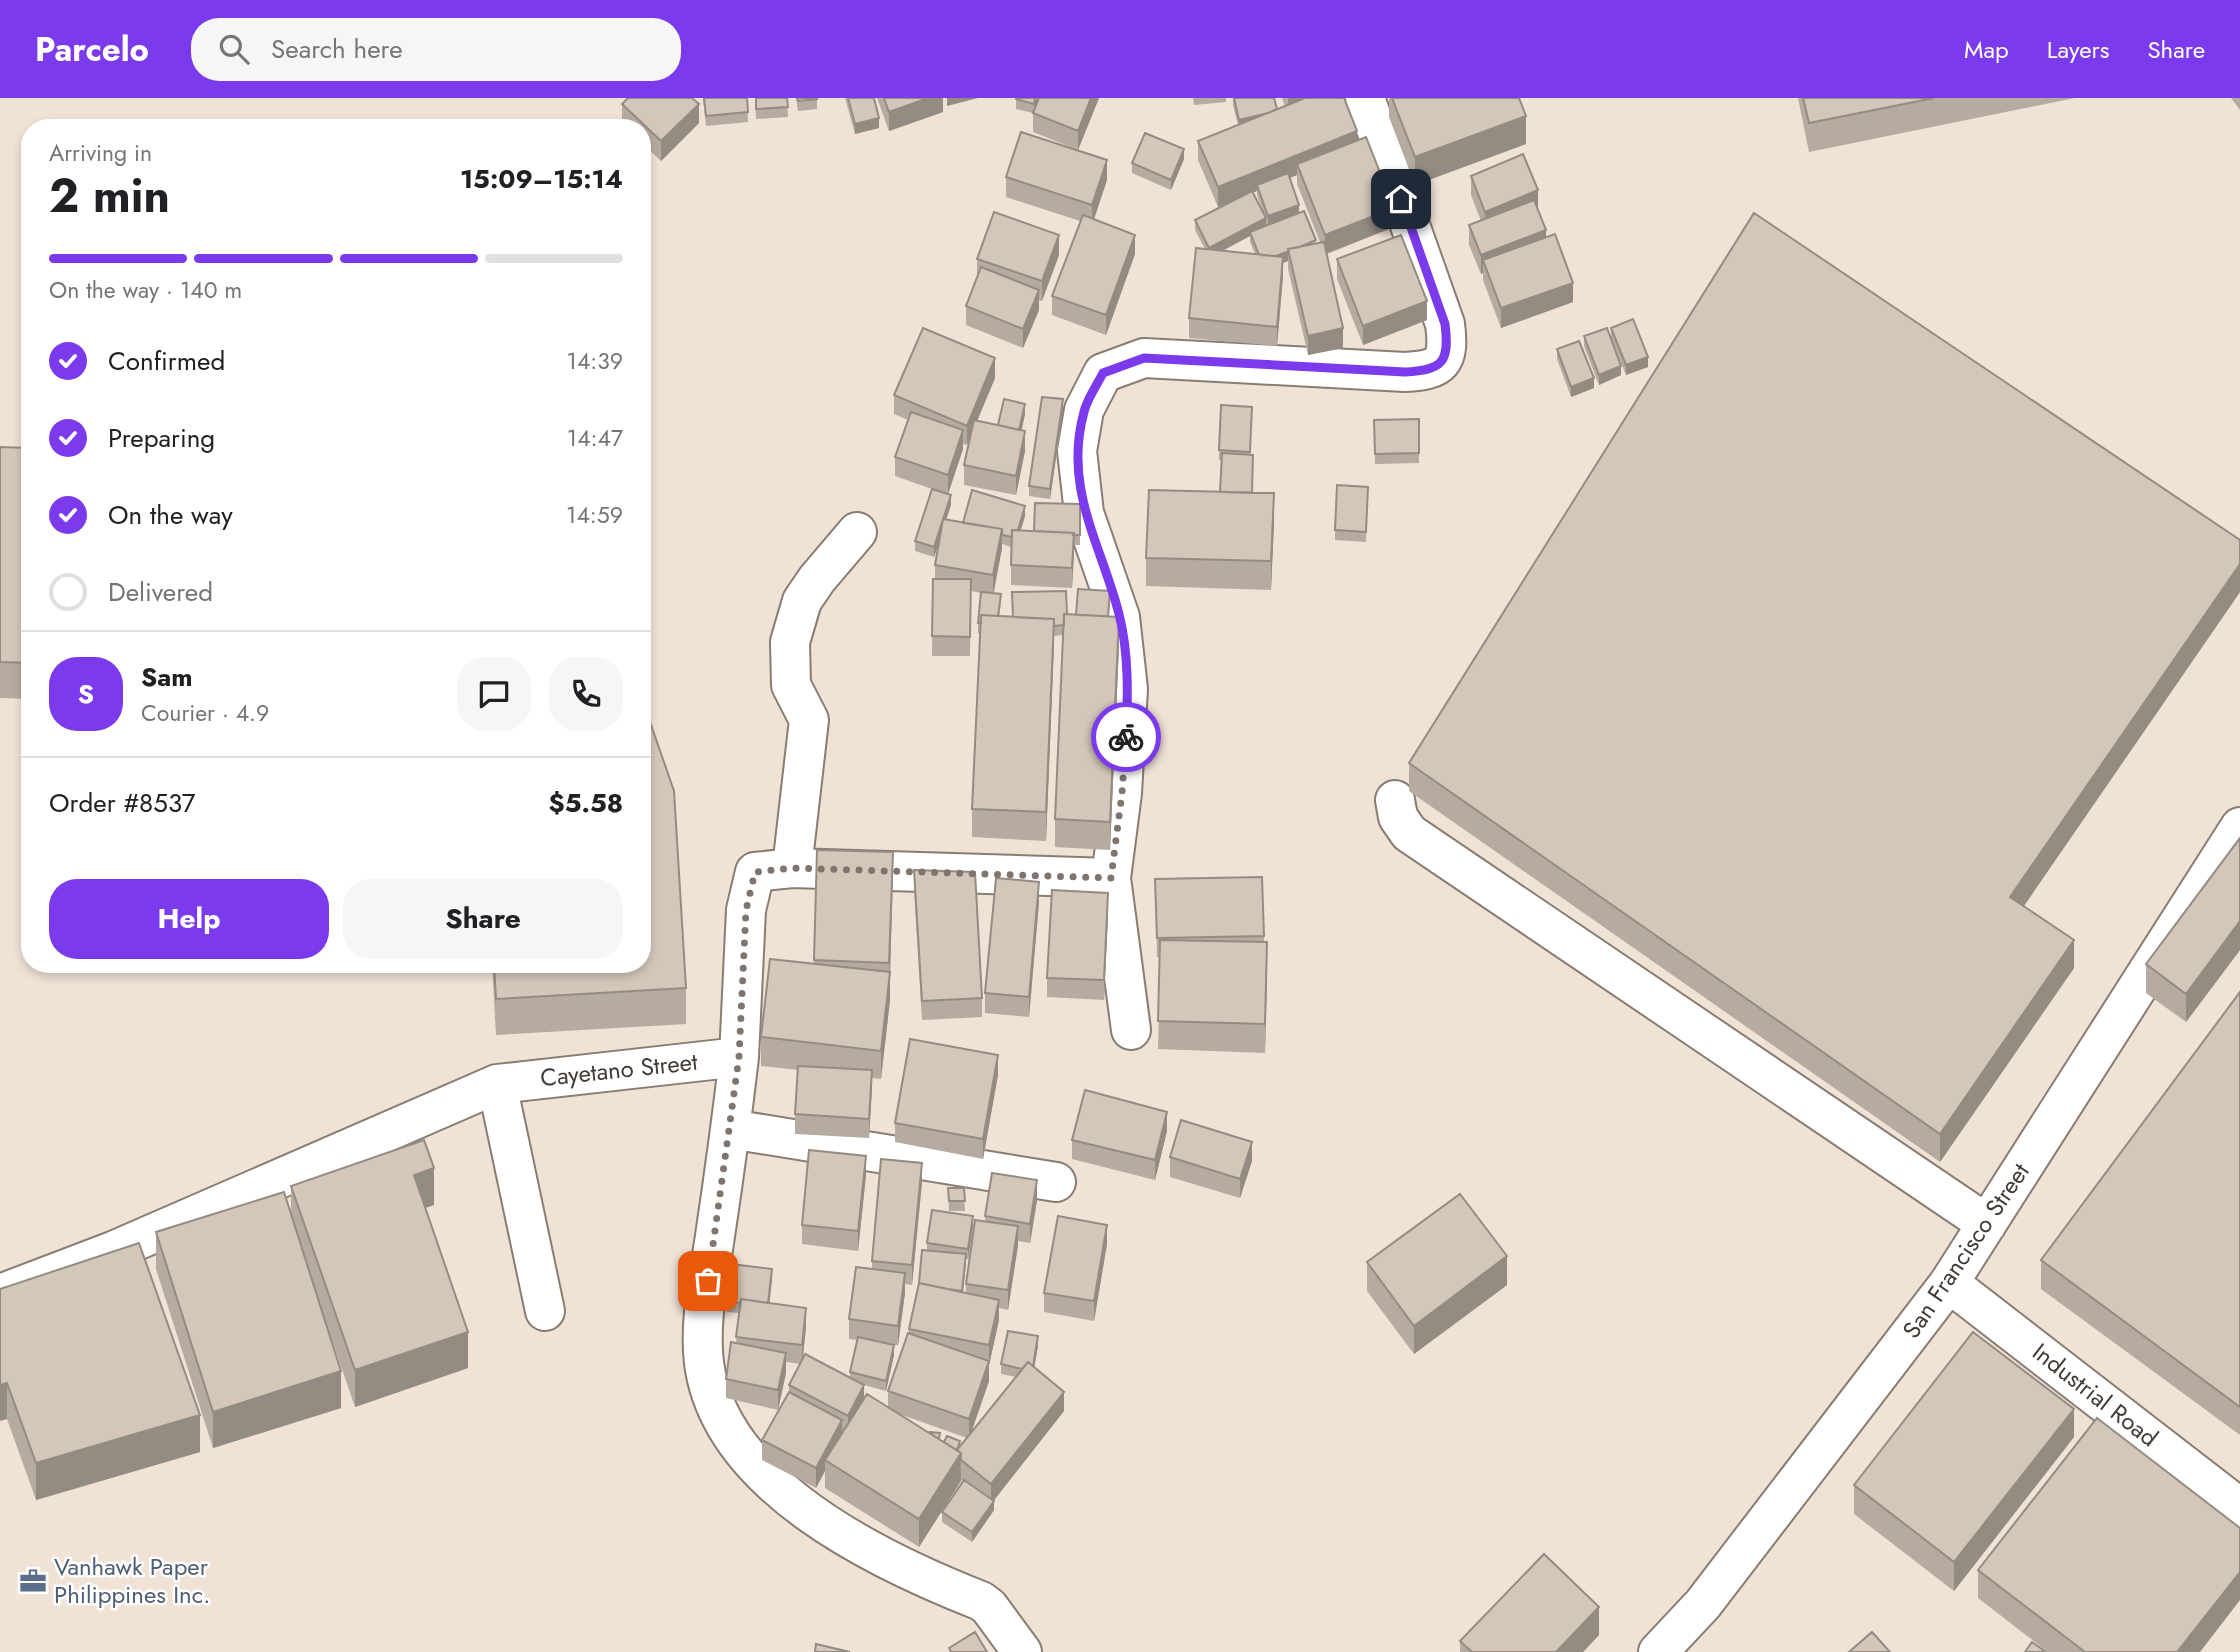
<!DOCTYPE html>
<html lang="en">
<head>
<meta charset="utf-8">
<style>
	:root { --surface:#fff; --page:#f6f6f6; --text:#202124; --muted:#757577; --line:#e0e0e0; --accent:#7c3aed }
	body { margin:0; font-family:Jost,sans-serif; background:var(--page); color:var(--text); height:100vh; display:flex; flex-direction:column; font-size:26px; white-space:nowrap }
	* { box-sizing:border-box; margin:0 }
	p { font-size:23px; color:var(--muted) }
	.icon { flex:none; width:38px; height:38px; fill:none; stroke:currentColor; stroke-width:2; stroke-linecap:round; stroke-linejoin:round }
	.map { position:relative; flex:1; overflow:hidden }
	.drawer { position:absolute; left:21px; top:21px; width:630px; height:854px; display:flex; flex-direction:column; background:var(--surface); border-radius:28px; box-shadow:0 4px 10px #0003 }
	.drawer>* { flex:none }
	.pin { position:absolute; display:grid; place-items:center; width:60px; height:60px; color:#fff; margin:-30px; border-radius:14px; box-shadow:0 4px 10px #0006 }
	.courier { position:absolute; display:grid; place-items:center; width:70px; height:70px; margin:-35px; border:5px solid #7c3aed; border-radius:50%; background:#fff; color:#222; box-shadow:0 2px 9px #0007 }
	.summary em { font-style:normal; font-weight:700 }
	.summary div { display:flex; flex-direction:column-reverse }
	.summary { display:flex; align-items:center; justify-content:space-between; height:119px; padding:0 28px }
	h1 { font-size:46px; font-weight:700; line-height:52px }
	.bar { display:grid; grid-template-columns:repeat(4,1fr); gap:10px 7px; align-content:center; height:84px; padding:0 28px }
	.bar i { height:9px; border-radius:5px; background:var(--line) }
	.bar .active { background:var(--accent) }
	.bar p { grid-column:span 4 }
	.line { display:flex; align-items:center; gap:18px; padding:0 28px; border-top:2px solid var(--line) }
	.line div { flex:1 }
	.round { display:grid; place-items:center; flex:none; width:74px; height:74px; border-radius:28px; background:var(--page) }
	ol { padding:0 28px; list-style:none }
	li { display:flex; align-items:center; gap:21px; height:77px }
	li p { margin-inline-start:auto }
	li .icon { padding:7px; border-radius:50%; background:var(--accent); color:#fff; stroke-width:4 }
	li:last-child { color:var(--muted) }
	li i { width:38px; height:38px; border:4px solid var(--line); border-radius:50% }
	.primary-button { display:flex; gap:14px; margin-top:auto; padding:14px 28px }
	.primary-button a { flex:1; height:80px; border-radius:28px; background:var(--accent); color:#fff; font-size:28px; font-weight:700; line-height:80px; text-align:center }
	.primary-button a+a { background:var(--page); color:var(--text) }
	header { display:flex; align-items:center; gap:42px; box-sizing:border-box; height:98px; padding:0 35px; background:var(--accent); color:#fff }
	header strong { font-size:33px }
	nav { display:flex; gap:38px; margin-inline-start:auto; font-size:24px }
	.search { width:490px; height:63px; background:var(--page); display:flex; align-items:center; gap:18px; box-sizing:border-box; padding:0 24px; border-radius:28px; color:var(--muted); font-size:26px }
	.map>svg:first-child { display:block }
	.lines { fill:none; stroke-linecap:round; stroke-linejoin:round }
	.minor-casing { stroke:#897c71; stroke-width:42 }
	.minor { stroke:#fff; stroke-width:38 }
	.wall { fill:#b6aba0; fill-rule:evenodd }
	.shaded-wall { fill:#948b82 }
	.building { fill:#d4c7ba; stroke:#948b82; stroke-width:2 }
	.done { stroke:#7f756e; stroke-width:7; stroke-dasharray:0 12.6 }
	.route { stroke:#7c3aed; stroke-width:9 }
	.labels { text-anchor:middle; stroke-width:5; stroke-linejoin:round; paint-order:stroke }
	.street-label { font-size:24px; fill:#413b36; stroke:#fff }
	.service-label { font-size:24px; fill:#4e5e75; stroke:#fff; text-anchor:start }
</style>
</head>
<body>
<header>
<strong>Parcelo</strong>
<div class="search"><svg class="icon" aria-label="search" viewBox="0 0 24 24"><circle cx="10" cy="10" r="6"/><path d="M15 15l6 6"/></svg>Search here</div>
<nav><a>Map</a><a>Layers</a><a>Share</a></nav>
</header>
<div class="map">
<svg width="2240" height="1554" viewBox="0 0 2240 1554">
	<rect width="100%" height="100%" fill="#f1e2d6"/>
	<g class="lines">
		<defs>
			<path id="minor" d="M1395 702 1398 719 1409 735 1987 1126
				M792 770 809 622 791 587 790 544 802 503 817 481 857 434
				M1131 932 1111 780 1122 695 1128 591 1120 519 1084 415 1077 353 1084 312 1103 275 1144 260 1405 274C1442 272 1450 265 1445 226L1365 0
				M739 959C732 1019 724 1078 715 1138 709 1179 699 1223 704 1265 720 1388 879 1463 981 1503L989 1509 1022 1554
				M497 986 545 1213
				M731 1031 1056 1084
				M1949 1185 2240 1410
				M0 1196 113 1153 497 986 739 959 746 812 755 774 792 770 1111 780
				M1658 1554 1703 1506 1949 1185 2240 729"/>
		</defs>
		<!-- minor casing -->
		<use href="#minor" class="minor-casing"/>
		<!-- minor -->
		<use href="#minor" class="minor"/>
	</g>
	<!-- wall -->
	<path class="wall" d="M703 0H747L748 24 706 28Z
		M755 0H787L788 19 756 21Z
		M796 0H817V11L798 13Z
		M845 0H874L879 30 855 36Z
		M877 0H943V14L889 33Z
		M1016 0H1038L1036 8 1039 0H1099L1078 52 1033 34V15L1016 11Z
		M1193 0H1226V4L1194 7Z
		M1233 0H1274L1277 11 1285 8 1282 0H1344L1357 42 1394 129 1327 156 1343 250 1308 257 1288 171V163L1283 165V178L1277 248 1189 240V220L1205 151 1195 132V122L1238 101 1218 109 1198 62V43L1238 27 1233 7ZM1297 77V86L1320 144 1316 145 1299 115 1290 80ZM1257 93V97L1263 114 1253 94ZM1250 138V144L1255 156 1222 153Z
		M1389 0H1519L1526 46 1415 87 1389 19Z
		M1798 0H2075L1809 54Z
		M2231 0H2240V12Z
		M622 6 699 25 661 63 642 45V30H627L622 25Z
		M1184 61 1171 92 1132 75V65Z
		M1471 78 1538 111 1546 140 1573 204 1501 230 1483 182V175L1481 176 1469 147V127L1481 123 1471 97Z
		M1006 79 1107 82 1094 121 1135 156 1106 237 1052 217V198L1080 123 1006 99Z
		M1059 157 1042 203 1039 202V212L1023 250 966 227V208L977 180V161Z
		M1337 161 1427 222 1363 247 1337 181Z
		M1611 230 1648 269 1626 277 1611 240Z
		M1584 238 1621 277 1599 287 1584 248Z
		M1557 251 1594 290 1571 299 1557 261Z
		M995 280 977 323 998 327 1025 316 1021 332 1025 353 1016 397 964 387V367L971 337 967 347 963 346V351L948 396 951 407 946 422 963 425 1025 418 1021 432 1034 433 1080 406V447H1074L1072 490 1011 487V449L1002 446 994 495 1001 506 999 518 1076 517 1110 503 1109 518 1119 547 1110 752 1055 749V721L1063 537 1054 538 1046 743 972 739V711L980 535H978V525L981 495 971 493 970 558H932L933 481H935V467L939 446 934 459 915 453V443L932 391 895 378V359L908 322 894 316V297Z
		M1252 309 1250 357 1252 395 1274 424 1271 492 1146 488V460L1220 394 1222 362H1219V352Z
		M1063 311 1050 401 1029 398V388Z
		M1419 321V365L1375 366 1374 322Z
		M0 349 30 350V601L0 600Z
		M1368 399 1366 444 1335 442V432Z
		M2240 442V494L2024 808 2074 870 1940 1064 1409 693V665Z
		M2240 740V852L2186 924 2146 895V866Z
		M817 752 893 783 890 874V902L881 981 872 980 869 1040 795 1036V1016L798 972 761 968V939L814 865Z
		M914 772 982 900V919L922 922 914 792Z
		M1262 779 1264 844 1267 873 1265 955 1158 951 1160 859H1157L1155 781Z
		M1039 804 1029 919 985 915V895Z
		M1108 815 1104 902 1047 899V880Z
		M492 866H642L686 890V926L496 937Z
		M2240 894V1337L2041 1191V1162Z
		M998 977 983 1061 895 1044V1025Z
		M1167 1033 1155 1082 1072 1061V1042Z
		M1170 1059 1252 1063 1240 1100 1170 1079Z
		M866 1077 858 1153 802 1146V1127Z
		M922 1084 912 1187 905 1186V1195L898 1247H894V1257L886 1293 864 1287V1301L888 1309V1293L909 1236V1231L927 1152V1145L973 1128 968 1161H966L963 1194 966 1195V1186L985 1124V1118L1037 1102 1030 1145 1018 1143 1008 1212 999 1210V1222L989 1267V1283L971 1335 1016 1279 1001 1276V1266L1038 1248 1034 1269 1064 1313 994 1402V1412L972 1444 942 1424V1414L963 1383 961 1382 919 1449 825 1390V1373L816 1390 762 1362V1342L789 1294V1287L800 1266 786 1264V1275L778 1312 726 1300V1281L736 1245 739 1215 727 1214V1204L772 1181 769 1205 806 1229 803 1260 850 1280V1274L857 1242 849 1241V1221L872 1171V1163ZM902 1317 967 1340 960 1348 944 1344Z
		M291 1088 434 1107 425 1110 468 1270 355 1309 321 1210 341 1310 213 1350 156 1171V1134L291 1118Z
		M948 1090H964L965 1113H949Z
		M1107 1146 1094 1223 1044 1214V1195Z
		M1367 1164 1507 1187 1414 1256 1367 1193Z
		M0 1191 200 1354 36 1402 7 1321Z
		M2074 1339 1954 1493 1854 1416V1387Z
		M1978 1472 2200 1554H2048L1978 1500Z
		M1599 1537 1583 1554H1460V1543Z"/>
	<!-- shaded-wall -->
	<path class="shaded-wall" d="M928 0H943V14L889 33V14Z
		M947 0H978L947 8Z
		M1035 0H1038L1034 15V6Z
		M1091 0H1099L1078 52V33Z
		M1288 0H1334L1288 16Z
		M699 6V25L661 63V43Z
		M1277 12 1239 32V22Z
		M1526 18V46L1415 87V59Z
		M879 20V30L855 36V26Z
		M1357 33V52L1297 66V77L1258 92 1257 87V93L1218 109V89Z
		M1184 51V61L1171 92V82Z
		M1107 62V82L1092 127V107Z
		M1538 92V112L1485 133V114Z
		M1299 107V117L1268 128V118Z
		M1394 110V129L1325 156V137Z
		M1266 120V130L1250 134V138L1209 160V150Z
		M1546 132V151L1483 162V175L1481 176V157Z
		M1059 137V157L1042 203V183Z
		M1135 137V156L1106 237V217Z
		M1288 153V163L1283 165V178L1277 248V229L1262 164Z
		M1573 185V204L1501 230V210Z
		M1039 192V212L1023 250V231Z
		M1427 203V222L1363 247V228Z
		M1343 230V250L1308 257V238Z
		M1648 259V269L1626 277V267Z
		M995 260V280L967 347V328Z
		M1621 268V277L1599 287V277Z
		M1594 280V290L1571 299V289Z
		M1063 301V311L1050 401V391Z
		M1025 306V316L1019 346V336Z
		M963 332V351L948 396V377Z
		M1025 333V353L1016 397V378Z
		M1274 395V424L1271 492V463Z
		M951 397V407L934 459V449Z
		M1025 408V418L1015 450V440Z
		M1002 431V451L993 497V477Z
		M1074 435V454L1072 490V470Z
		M2240 466V494L2010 828V799Z
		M1119 519V547L1110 752V724Z
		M1054 521V549L1046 743V714Z
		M893 754 890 879V874V902L881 981V953L889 883Z
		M1039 784V804L1029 919V899Z
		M1108 795V815L1104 902V882Z
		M2240 823V852L2186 924V896Z
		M2074 842V870L1940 1064V1036Z
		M1267 844V873L1265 955V926Z
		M998 957V977L983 1061V1041Z
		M872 972V992L869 1040V1021Z
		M1167 1014V1033L1155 1082V1062Z
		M1252 1044V1063L1240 1100V1081Z
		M866 1058V1077L858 1153V1133Z
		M922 1065V1084L912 1187V1167Z
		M434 1070V1107L414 1114V1077Z
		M1037 1082V1102L1030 1145V1126Z
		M973 1118V1128L968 1161V1151Z
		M1107 1127V1146L1094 1223V1203Z
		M1018 1128V1148L1008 1212V1192Z
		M966 1156V1166L962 1203V1193Z
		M1507 1158V1187L1414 1256V1228Z
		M772 1171V1181L768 1219V1209Z
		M905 1175V1195L898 1247V1228Z
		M999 1202V1222L989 1267V1247Z
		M806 1210V1229L802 1266V1247Z
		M468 1234V1270L355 1309V1272Z
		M1038 1238V1248L1032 1283V1273Z
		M894 1247V1257L886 1293V1283Z
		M786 1255V1275L778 1312V1292Z
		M989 1263V1283L969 1341V1321Z
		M341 1273V1310L213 1350V1314Z
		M7 1285V1321L0 1323V1287Z
		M864 1287V1306L848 1337V1318Z
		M1064 1294V1313L991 1406V1386Z
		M2074 1311V1339L1954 1493V1464Z
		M200 1317V1354L36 1402V1365Z
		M842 1322V1341L825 1362V1373L816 1390V1370Z
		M960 1343 961 1383 919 1449V1421L955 1358Z
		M994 1403V1412L972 1444V1434Z
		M2240 1474V1502L2200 1554H2177Z
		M1599 1509V1537L1583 1554H1556Z"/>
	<!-- building -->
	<path class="building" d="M628 0H692L699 6 661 43 622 6Z
		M704 0H747L748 14 706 18Z
		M756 0H787L788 9 756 11Z
		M797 0H817V1L798 3Z
		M848 0H874L879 20 855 26Z
		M884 0H928L889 14Z
		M1016 0H1035L1034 6 1016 1Z
		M1039 0H1091L1078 33 1033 15Z
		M1234 0H1274L1277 11 1268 15 1239 22Z
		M1305 0H1344L1357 33 1218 89 1198 43Z
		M1392 0H1519L1526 18 1415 59Z
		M1803 0H1934L1809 25Z
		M1021 34 1107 62 1092 107 1006 79Z
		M1145 35 1184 51 1171 82 1132 65Z
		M1366 39 1394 110 1325 137 1297 66Z
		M1523 56 1538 92 1485 114 1471 78Z
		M1288 75 1299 107 1268 118 1257 87Z
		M1252 93 1266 120 1209 150 1195 122Z
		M1534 102 1546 132 1481 157 1469 127Z
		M1304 113 1316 142 1300 149 1288 151 1289 153 1276 158 1259 157 1250 134Z
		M994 114 1059 137 1042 183 977 161Z
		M1754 115 2240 442V466L2010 799 2074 842 1940 1036 1409 665Z
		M1083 117 1135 137 1106 217 1052 198Z
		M1555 136 1573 185 1501 210 1483 162Z
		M1401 137 1427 203 1363 228 1337 161Z
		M1324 144 1343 230 1308 238 1288 151Z
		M1196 150 1283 159 1277 229 1189 220Z
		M981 169 1039 192 1023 231 966 208Z
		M1633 221 1648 259 1626 267 1611 230Z
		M923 230 995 260 967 328 894 297Z
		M1607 230 1621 268 1599 277 1584 238Z
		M1579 243 1594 280 1571 289 1557 251Z
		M1042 299 1063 301 1050 391 1029 388Z
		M1004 301 1025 306 1019 332 998 327Z
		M1221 307 1252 309 1250 354 1219 352Z
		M911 314 963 332 948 377 895 359Z
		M1419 321V355L1375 356 1374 322Z
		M974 322 1025 333 1016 378 964 367Z
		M0 349 30 350V565L0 564Z
		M1222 355 1253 357 1252 395 1220 394Z
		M1337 387 1368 389 1366 434 1335 432Z
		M932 391 951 397 934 449 915 443Z
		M972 392 1025 408 1018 432H1012V439L1002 437V431L963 425Z
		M1149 392 1274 395 1271 463 1146 460Z
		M1035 405 1080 406V437H1073L1074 435 1034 433Z
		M943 421 1002 431 993 477 935 467Z
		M1012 432 1074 435 1072 470 1011 467Z
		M933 481H971L970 539 932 538Z
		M1078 491 1110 493 1108 518 1076 517Z
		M1066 493 1067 516H1064V527L1054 528V521L1013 519 1012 494Z
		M981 494 1001 496 998 518 981 517V525H978Z
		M1064 516 1119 519 1110 724 1055 721Z
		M981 517 1054 521 1046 714 972 711Z
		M642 601 674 693 686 890 496 901 494 866H642Z
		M2240 740V823L2186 896 2146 866Z
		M817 752 893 754 889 865 814 862Z
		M914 772 975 774 982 900 922 903Z
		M1262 779 1264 838 1157 840 1155 781Z
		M996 780 1039 784 1029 899 985 895Z
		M1052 792 1108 795 1104 882 1047 880Z
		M1160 842 1267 844 1265 926 1158 923Z
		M770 861 890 874 881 953 761 939Z
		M2240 894V1309L2041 1162Z
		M910 941 998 957 983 1041 895 1025Z
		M798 968 872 972 869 1021 795 1016Z
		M1085 992 1167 1014 1155 1062 1072 1042Z
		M1181 1022 1252 1044 1240 1081 1170 1059Z
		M424 1042 434 1070 414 1077 468 1234 355 1272 291 1088Z
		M809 1052 866 1058 858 1133 802 1127Z
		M881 1061 922 1065 912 1167 872 1163Z
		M992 1075 1037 1082 1030 1126 985 1118Z
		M948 1090H964L965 1103H949Z
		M284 1094 341 1273 213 1314 156 1134Z
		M1460 1096 1507 1158 1414 1228 1367 1164Z
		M932 1112 973 1118 968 1151 927 1145Z
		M1058 1118 1107 1127 1094 1203 1044 1195Z
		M975 1122 1018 1128 1008 1192 966 1186Z
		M139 1145 200 1317 36 1365 7 1285 0 1287V1191Z
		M922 1152 966 1156 962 1193 948 1191 919 1185Z
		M731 1166 772 1171 768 1205 741 1201 740 1205 727 1204Z
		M856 1169 905 1175 898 1228 849 1221Z
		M919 1185 999 1202 989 1247 909 1231Z
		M741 1201 806 1210 802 1247 736 1239Z
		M1008 1233 1038 1238 1033 1268 1028 1264 1022 1271 1001 1266Z
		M1973 1234 2074 1311 1954 1464 1854 1387Z
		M908 1235 989 1263 969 1321 888 1293Z
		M858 1239 894 1247 886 1283 850 1274Z
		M731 1244 786 1255 778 1292 726 1281Z
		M805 1256 864 1287 848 1318 789 1287Z
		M1028 1264 1064 1294 991 1386 961 1362V1355L957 1352Z
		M789 1294 842 1322 816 1370 762 1342Z
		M867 1296 961 1355 919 1421 825 1362Z
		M2097 1320 2240 1430V1474L2177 1554H2085L1978 1472Z
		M930 1334 940 1335 939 1341 930 1335Z
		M947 1338 960 1343 957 1352 944 1344Z
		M964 1382 994 1403 972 1434 942 1414Z
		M1544 1456 1599 1509 1556 1554H1472L1460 1543Z
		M975 1534 987 1554H951L949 1550Z
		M1872 1534 1890 1554H1849Z
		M2032 1544 2046 1554H2025Z
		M816 1546 850 1554H815Z"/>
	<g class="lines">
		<!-- done -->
		<path class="done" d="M708 1183 739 959 746 812 755 774 792 770 1111 780 1122 695 1126 639"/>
		<!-- route -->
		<path class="route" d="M1126 639C1128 598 1129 555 1119 516 1101 446 1063 390 1084 314 1087 301 1097 287 1103 275L1144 260 1405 274C1442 272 1450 265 1445 226L1401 101"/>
	</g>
	<!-- icons -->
	<defs>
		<symbol id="office-bare" viewBox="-9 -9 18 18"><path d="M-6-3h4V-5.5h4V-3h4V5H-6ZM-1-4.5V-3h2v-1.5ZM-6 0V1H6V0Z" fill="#5c6f8a" stroke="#fff" stroke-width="2.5" paint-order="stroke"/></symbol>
	</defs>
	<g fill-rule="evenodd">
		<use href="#office-bare" x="14" y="1464" width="38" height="38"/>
	</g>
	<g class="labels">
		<!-- street labels -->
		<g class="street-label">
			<text transform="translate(619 972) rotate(-6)" y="8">Cayetano Street</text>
			<text transform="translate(1966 1153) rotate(-56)" y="8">San Francisco Street</text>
			<text transform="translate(2095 1297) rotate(38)" y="8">Industrial Road</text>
		</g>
		<!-- service labels -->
		<g class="service-label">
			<text x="54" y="1477">Vanhawk Paper<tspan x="54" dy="28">Philippines Inc.</tspan></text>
		</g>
	</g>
</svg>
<div class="pin" style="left:708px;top:1183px;background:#ea580c"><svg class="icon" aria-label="bag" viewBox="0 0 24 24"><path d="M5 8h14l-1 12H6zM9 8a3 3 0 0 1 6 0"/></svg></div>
<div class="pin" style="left:1401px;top:101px;background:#1f2937"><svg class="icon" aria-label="home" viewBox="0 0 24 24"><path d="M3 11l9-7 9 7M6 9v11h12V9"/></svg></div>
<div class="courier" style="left:1126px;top:639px"><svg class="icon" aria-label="bike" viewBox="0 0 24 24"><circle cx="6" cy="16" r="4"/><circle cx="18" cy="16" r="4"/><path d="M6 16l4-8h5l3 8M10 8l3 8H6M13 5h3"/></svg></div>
<section class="drawer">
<div class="summary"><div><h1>2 min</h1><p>Arriving in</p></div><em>15:09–15:14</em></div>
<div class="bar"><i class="active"></i><i class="active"></i><i class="active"></i><i></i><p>On the way · 140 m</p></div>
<ol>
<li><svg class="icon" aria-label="check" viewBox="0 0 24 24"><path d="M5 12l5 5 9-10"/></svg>Confirmed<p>14:39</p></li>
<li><svg class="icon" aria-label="check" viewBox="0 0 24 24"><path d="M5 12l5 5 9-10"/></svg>Preparing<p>14:47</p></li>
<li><svg class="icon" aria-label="check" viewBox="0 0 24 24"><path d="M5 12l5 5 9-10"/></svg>On the way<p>14:59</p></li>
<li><i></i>Delivered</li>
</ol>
<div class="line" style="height:126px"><b class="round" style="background:var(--accent);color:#fff">S</b><div><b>Sam</b><p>Courier · 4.9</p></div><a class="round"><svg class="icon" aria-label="chat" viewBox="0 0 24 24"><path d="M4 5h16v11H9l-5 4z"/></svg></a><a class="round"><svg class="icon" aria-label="phone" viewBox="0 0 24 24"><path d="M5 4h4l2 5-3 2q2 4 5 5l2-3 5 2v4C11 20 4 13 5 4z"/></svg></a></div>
<div class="line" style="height:91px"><div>Order #8537</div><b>$5.58</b></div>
<div class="primary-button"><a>Help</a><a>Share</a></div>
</section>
</div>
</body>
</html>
